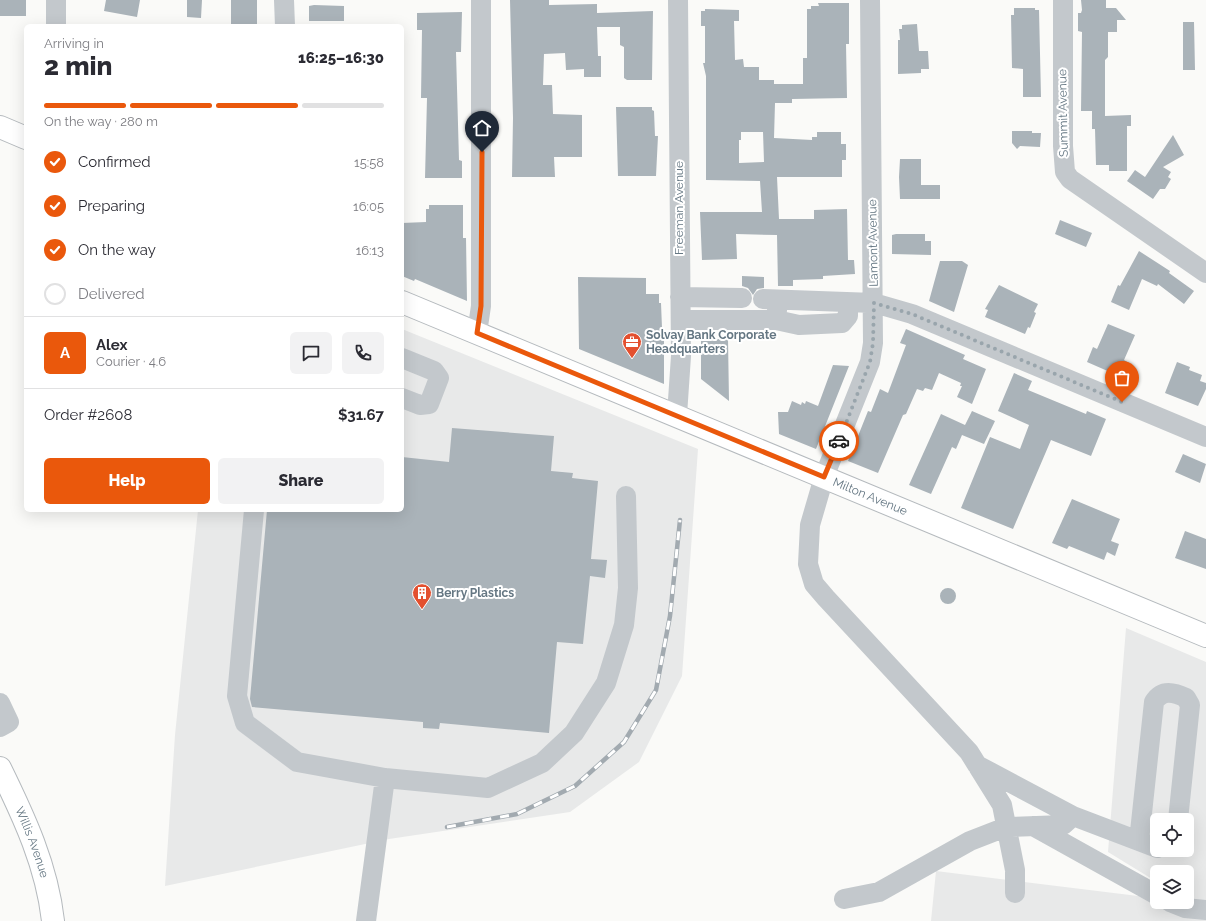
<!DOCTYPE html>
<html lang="en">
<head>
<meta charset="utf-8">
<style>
	:root { --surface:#fff; --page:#f2f2f3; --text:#2b2b33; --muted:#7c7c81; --line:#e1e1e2; --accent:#ea580c }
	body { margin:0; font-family:Raleway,sans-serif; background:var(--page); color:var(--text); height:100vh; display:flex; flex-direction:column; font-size:15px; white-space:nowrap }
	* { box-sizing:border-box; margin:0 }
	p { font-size:13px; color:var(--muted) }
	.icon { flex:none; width:22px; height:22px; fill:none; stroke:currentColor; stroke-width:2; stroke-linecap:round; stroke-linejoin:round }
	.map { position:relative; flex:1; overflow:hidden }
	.side { position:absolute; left:24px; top:24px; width:380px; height:488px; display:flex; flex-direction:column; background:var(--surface); border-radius:6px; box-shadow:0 4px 16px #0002 }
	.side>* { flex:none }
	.buttons { position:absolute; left:1150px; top:813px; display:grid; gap:8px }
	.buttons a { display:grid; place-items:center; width:44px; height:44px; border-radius:6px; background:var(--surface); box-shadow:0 4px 16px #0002; font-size:20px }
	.pin { position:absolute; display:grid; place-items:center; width:34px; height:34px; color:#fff; margin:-41px -17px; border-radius:50% 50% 50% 0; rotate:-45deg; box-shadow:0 0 4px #0007 }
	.pin .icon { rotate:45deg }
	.courier { position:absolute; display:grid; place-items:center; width:40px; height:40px; margin:-20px; border:3px solid #ea580c; border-radius:50%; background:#fff; color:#222; box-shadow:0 1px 5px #0007 }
	.summary em { font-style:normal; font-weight:800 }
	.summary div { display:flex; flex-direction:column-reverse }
	.summary { display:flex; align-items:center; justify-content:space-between; height:68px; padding:0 20px }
	h1 { font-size:26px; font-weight:800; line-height:30px }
	.bar { display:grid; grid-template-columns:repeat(4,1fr); gap:6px 4px; align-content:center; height:48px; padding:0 20px }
	.bar i { height:5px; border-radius:3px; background:var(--line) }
	.bar .current { background:var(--accent) }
	.bar p { grid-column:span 4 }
	.line { display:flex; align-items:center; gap:10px; padding:0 20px; border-top:1px solid var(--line) }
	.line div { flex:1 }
	.round { display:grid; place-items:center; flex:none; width:42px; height:42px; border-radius:6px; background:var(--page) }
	ol { padding:0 20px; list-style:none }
	li { display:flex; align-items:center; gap:12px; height:44px }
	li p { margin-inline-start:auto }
	li .icon { padding:4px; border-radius:50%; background:var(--accent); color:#fff; stroke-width:4 }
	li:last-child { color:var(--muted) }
	li i { width:22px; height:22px; border:2px solid var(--line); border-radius:50% }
	.cta { display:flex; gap:8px; margin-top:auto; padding:8px 20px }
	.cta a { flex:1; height:46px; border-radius:6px; background:var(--accent); color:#fff; font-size:16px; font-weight:800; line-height:46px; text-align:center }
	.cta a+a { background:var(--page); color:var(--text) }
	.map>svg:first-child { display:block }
	.built { fill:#e8e9e9; fill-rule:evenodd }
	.building { fill:#aab3b9; fill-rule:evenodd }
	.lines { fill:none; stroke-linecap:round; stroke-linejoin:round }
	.major-casing { stroke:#b5babe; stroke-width:24 }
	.minor { stroke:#c3c8cc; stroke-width:20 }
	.major { stroke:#fff; stroke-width:22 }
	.rail-casing { stroke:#a2aab0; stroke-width:4.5 }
	.rail { stroke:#fff; stroke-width:3; stroke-dasharray:9; stroke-linecap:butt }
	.done { stroke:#99a5ac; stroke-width:4; stroke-dasharray:0 7.2 }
	.route { stroke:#ea580c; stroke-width:5 }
	.labels { text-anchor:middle; stroke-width:4; stroke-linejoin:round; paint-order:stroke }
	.street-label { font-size:12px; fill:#657783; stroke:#fff }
	.poi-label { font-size:12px; font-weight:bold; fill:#657783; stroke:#fff; text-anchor:start }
</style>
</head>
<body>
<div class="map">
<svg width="1206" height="921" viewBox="0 0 1206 921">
	<rect width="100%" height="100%" fill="#fafaf8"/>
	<!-- built -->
	<path class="built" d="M402 329 698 449 682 676 639 762 570 812 389 839 165 886 175 735 198 510H402Z
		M1126 628 1206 662V921H931L936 871 1187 902V872H1157V882L1108 852ZM1157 820H1187V850H1157Z"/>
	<!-- building -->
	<path class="building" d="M0 0H26V16H0Z
		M106 0H140L137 17 104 11Z
		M187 0H202L201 18 187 17Z
		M231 0H257V26H231Z
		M510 0H549V5L597 4V13L653 11 652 80H627L624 78V47L620 45V27H597L598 56H601V77H584V69L566 70 565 53 544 54 543 85H552L553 114 582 115V157H554L555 177H512L513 118Z
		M1081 0H1106V8H1116L1126 20H1117V32H1108V57L1105 60V116L1131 115V126H1127V171H1109V165H1096L1095 129H1092V111H1081L1082 32 1078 31V13H1081L1082 10Z
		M818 3H849V44H846L847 98 792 99V103H775L774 138 812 140V137H817V132H841V144H846V160H842V177H777L779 219H814V210L847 209 848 260H854L855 274 823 276V279L793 280V286H778L777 235 736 234 737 259 702 260 700 212H762L760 181 706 180V76L703 63H705V26H701V11H705V9L739 10V21H734L735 60 743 59 744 67H759V80H774V84H803V58H807V9H811V6H819ZM741 132H763L764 162 739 163V140H741Z
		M314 5 344 6V21H309V6Z
		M1014 8H1035V10H1039L1041 97H1023V69L1012 68 1011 15H1014Z
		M462 12 461 52H456L459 160 462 161V178H425L427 98H421L422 30H417V13Z
		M1183 22H1194L1195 70H1183Z
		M917 24 919 51H928L929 69H921V73L898 74V40H900L899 29H902V25Z
		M616 107H652V110L654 111 655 136H658L656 176H618Z
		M1012 131H1032V133H1041L1040 147 1020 146 1017 149 1012 143Z
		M1173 135 1184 155 1163 167 1171 172 1168 177 1171 179 1165 189H1160L1153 199 1127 181 1135 170 1145 177Z
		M900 159H921V185H940V199H900L899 177Z
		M429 205H463V238H466L467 301 415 279 414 281 402 276V223L426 222V209H429Z
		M1060 220 1092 233 1086 247 1055 234Z
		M896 234H925V241H931V255L892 254V235Z
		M1139 251 1170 271 1169 273 1194 291 1184 304 1158 284 1157 286 1142 279 1129 310 1111 302 1118 285 1120 286Z
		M940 261H962L968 265 954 312 929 301Z
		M742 276 764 277V288L757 289 753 295 748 288 742 286Z
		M578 277 646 278V294H659V303H661L662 328H664V384L579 349Z
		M999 285 1038 304 1034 312 1036 313 1030 328 1028 327 1025 334 985 317 988 310 985 309Z
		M1108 324 1135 335 1124 360 1132 365 1128 374 1121 371 1119 376 1087 362 1093 347 1097 349Z
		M906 329 965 355 963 359 986 369 972 404 957 397 962 386H960L961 383 939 373 932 390 925 388 923 391 917 389 906 414 903 415 878 473 848 461 868 411 871 412 880 389 888 393 906 345 900 343Z
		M701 339H728L729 401 701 379Z
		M1177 362 1190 367 1189 370 1202 375 1200 381 1206 383V389L1198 406 1165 393Z
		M833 365 849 366 816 449 779 434 778 412H788L792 401 801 405 802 402 805 404 806 401 818 406Z
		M1014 373 1032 381 1028 390 1086 414 1087 411 1106 419 1091 456 1051 440 1013 529 961 508 990 437 1020 449 1029 425 998 411Z
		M972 411 995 421 984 444 962 435 956 449 952 447 931 494 909 485 941 414 965 425Z
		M452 428 554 436 551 471 573 473 572 478 598 481 591 559 607 560 605 578 590 576 583 644 557 642 549 733 440 723 439 729 423 728V722L252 707 250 699 267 510H402V457L449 462Z
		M1183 454 1206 464 1200 483 1175 472Z
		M1072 499 1120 519 1111 541 1119 544 1115 556 1107 552 1104 560 1069 546 1067 549 1052 543Z
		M1185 531 1206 539V569L1175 558Z
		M940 596a8 8 0 1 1 16 0a8 8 0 1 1-16 0Z"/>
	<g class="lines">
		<defs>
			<g id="major">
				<path d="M0 127 26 138"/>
				<path id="s1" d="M402 302 1206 636"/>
				<path id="s2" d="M0 768C24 817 47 866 53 921"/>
			</g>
		</defs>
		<!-- major casing -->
		<use href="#major" class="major-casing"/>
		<!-- minor -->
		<path class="minor" d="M56 0V26
			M284 0 285 26
			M870 0 873 343 870 362 824 477 810 525 808 564 814 584 826 598 969 752 1002 805 1015 870V893
			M1063 0V146L1065 172 1070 179 1206 273
			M680 297 742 298
			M763 299 874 303 912 314 1206 437
			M681 320H776L778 300
			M776 320 799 325 842 323 848 316V303
			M477 333 481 306V0
			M402 358 434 371 439 378 429 404 420 405 402 398
			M677 415 681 356 678 0
			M254 510 237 696 245 723 297 762 385 778 488 788 542 763 574 733 606 683 624 625 628 588 626 496
			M0 703 9 722 0 727
			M1073 816 1157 848
			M1033 826 1157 895
			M1139 841 1154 702C1162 689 1174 692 1186 698L1190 705 1178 820
			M844 899 879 892 970 841 1006 827 1063 825 1073 816 977 765
			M1170 902 1185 908 1206 910
			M366 921 385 778"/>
		<!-- major -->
		<use href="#major" class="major"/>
		<defs>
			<path id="rail" d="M447 827 517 814 575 786 624 742 656 690 670 616 680 520"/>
		</defs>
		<!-- rail casing -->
		<use href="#rail" class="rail-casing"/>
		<!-- rail -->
		<use href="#rail" class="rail"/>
	</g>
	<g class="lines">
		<!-- done -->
		<path class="done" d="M839 441 870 362 873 343 874 303 912 314 1122 402"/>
		<!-- route -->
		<path class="route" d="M482 152 481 306 477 333 824 477 839 441"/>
	</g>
	<!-- icons -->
	<defs>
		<symbol id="office-pin" viewBox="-11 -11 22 30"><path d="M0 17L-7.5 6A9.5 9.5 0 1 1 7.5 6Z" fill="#e3502f" stroke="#fff"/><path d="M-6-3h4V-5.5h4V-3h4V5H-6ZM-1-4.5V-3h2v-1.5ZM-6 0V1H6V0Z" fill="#fff"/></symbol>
		<symbol id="building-pin" viewBox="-11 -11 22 30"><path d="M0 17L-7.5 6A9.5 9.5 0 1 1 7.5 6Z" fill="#e3502f" stroke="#fff"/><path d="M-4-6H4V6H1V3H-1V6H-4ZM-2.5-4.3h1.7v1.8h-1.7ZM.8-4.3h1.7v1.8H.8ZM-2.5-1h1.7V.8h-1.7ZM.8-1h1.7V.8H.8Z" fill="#fff"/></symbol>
	</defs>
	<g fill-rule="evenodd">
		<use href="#office-pin" x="621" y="331" width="22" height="30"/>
		<use href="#building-pin" x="411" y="582" width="22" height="30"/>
	</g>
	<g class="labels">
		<!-- street labels -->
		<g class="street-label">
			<text transform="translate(1063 113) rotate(-91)" y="4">Summit Avenue</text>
			<text transform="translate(679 208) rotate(-90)" y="4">Freeman Avenue</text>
			<text transform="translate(873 243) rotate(-91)" y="4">Lamont Avenue</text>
			<text dy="4" stroke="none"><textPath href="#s1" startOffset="507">Milton Avenue</textPath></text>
			<text dy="4" stroke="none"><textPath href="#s2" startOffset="81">Willis Avenue</textPath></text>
		</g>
		<!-- poi labels -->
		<g class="poi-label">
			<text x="646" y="339">Solvay Bank Corporate<tspan x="646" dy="14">Headquarters</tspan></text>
			<text x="436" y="597">Berry Plastics</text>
		</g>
	</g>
</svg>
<div class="buttons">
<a><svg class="icon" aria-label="locate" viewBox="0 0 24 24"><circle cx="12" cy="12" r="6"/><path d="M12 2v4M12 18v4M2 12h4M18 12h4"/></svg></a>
<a><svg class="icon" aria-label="layers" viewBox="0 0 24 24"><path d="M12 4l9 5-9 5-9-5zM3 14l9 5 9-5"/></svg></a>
</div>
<div class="pin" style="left:1122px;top:402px;background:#ea580c"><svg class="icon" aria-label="bag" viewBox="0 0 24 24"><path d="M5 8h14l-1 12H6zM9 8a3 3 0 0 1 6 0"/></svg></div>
<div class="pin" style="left:482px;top:152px;background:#1f2937"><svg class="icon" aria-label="home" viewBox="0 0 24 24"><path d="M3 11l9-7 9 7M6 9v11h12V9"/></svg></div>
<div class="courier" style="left:839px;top:441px"><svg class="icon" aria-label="car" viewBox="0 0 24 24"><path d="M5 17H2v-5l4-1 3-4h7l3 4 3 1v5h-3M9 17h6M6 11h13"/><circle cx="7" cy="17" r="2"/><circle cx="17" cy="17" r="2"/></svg></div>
<section class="side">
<div class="summary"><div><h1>2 min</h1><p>Arriving in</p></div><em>16:25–16:30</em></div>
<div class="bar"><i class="current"></i><i class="current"></i><i class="current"></i><i></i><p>On the way · 280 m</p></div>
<ol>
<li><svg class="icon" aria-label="check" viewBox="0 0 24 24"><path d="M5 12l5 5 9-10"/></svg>Confirmed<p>15:58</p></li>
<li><svg class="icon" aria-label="check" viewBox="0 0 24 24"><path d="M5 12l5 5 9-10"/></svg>Preparing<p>16:05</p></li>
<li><svg class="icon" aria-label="check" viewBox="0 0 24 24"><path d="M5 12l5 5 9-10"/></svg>On the way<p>16:13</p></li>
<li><i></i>Delivered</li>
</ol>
<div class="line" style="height:72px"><b class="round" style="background:var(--accent);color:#fff">A</b><div><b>Alex</b><p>Courier · 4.6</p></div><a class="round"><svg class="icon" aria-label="chat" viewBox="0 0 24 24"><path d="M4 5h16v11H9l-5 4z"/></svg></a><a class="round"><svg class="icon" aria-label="phone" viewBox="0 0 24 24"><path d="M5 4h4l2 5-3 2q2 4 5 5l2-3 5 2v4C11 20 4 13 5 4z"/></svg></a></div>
<div class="line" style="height:52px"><div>Order #2608</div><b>$31.67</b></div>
<div class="cta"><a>Help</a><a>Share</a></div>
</section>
</div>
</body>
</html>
